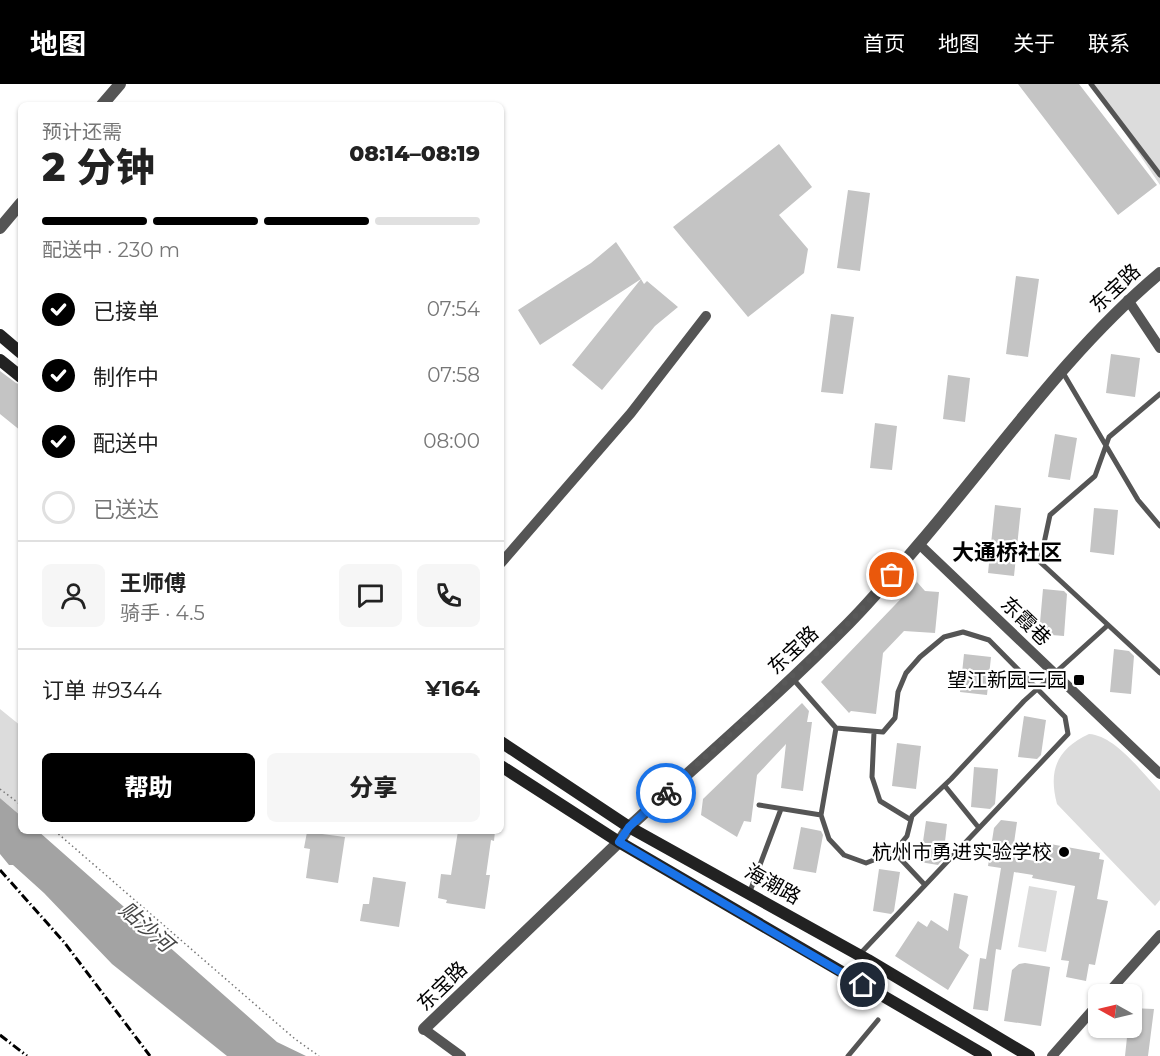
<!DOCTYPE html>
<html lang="zh">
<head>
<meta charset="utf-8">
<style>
	:root { --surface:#fff; --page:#f6f6f6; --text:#222; --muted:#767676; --line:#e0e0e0; --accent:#000 }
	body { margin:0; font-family:Montserrat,"Noto Sans SC",sans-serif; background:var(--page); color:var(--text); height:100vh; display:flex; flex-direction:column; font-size:22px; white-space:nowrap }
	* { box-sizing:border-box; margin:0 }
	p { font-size:20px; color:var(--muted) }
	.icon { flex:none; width:33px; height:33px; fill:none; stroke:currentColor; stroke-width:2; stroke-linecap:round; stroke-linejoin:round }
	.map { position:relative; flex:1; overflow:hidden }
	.sheet { position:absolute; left:18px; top:18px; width:486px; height:732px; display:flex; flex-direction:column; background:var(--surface); border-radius:9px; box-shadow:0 2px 4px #0004 }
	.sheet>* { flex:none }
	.needle { width:39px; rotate:278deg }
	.controls { position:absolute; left:1088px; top:900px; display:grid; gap:12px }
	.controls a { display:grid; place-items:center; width:54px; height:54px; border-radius:9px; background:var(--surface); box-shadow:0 2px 4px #0004; font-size:30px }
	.pin { position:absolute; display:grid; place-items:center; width:51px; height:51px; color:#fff; margin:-26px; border:3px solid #fff; border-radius:50%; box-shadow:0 2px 6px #0007 }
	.courier { position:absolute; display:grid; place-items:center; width:60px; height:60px; margin:-30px; border:4px solid #1a73e8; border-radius:50%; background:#fff; color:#222; box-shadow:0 2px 8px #0007 }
	.headline em { font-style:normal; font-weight:800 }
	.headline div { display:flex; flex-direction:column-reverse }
	.headline { display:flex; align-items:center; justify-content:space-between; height:102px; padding:0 24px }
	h1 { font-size:39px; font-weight:800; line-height:45px }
	.bar { display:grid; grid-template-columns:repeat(4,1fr); gap:9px 6px; align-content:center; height:72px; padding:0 24px }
	.bar i { height:8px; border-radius:4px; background:var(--line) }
	.bar .selected { background:var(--accent) }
	.bar p { grid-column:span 4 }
	.line { display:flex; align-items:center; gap:15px; padding:0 24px; border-top:2px solid var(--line) }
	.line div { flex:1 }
	.round { display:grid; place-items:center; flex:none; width:63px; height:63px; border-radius:9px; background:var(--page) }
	ol { padding:0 24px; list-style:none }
	li { display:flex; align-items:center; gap:18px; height:66px }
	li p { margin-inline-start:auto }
	li .icon { padding:6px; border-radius:50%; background:var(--accent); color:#fff; stroke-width:4 }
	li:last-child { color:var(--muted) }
	li i { width:33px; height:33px; border:3px solid var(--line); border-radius:50% }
	.primary-button { display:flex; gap:12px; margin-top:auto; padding:12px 24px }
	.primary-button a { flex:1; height:69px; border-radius:9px; background:var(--accent); color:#fff; font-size:24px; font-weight:800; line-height:69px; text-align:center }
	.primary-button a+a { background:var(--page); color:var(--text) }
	header { display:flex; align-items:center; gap:36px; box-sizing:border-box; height:84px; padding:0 30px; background:var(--accent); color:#fff }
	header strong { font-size:28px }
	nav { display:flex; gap:33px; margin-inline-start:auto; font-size:21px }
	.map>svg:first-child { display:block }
	.green { fill:#dcdcdc }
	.water { fill:#a3a3a3 }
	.building { fill:#c4c4c4 }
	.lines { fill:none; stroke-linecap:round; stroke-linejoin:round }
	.path { stroke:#777; stroke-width:1.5; stroke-dasharray:1.5 3; stroke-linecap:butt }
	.service { stroke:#555; stroke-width:5 }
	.minor { stroke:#555; stroke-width:10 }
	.tertiary { stroke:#555; stroke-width:12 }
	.secondary { stroke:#222; stroke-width:12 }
	.rail { stroke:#000; stroke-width:3; stroke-dasharray:9 3 1.5 3; stroke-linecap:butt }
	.done { stroke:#595959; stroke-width:6; stroke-dasharray:0 10.8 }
	.route { stroke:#1a73e8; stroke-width:8 }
	.poi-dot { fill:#000; stroke:#fff; stroke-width:2 }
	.labels { text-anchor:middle; stroke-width:4.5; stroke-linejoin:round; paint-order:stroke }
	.street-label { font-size:20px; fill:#000; stroke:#fff }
	.poi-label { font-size:20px; fill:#000; stroke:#fff; text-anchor:end }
	.water-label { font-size:21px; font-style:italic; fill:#444; stroke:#fff }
	.quarter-label { font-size:22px; font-weight:bold; fill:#000; stroke:#fff }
</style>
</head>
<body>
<header>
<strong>地图</strong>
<nav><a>首页</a><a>地图</a><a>关于</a><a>联系</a></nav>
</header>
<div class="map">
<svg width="1160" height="972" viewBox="0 0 1160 972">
	<rect width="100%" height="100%" fill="#fff"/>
	<!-- green -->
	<path class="green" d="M1092 0H1160V101Z
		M0 625 21 642V732L0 714Z
		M1089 650C1116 652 1141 688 1160 707V816L1155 822 1057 720C1048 686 1057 665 1089 650Z
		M1029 802 1057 807 1046 868 1018 863Z"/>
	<!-- water -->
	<path class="water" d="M0 714 21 732V747H38L277 958 306 972H227L112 880 44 809 13 781H9L0 770Z"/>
	<!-- building -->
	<path class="building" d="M1018 0H1079L1157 101 1118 131Z
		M779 60 812 103 779 131 808 165 804 189 748 233 673 143Z
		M848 106 870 109 860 187 837 184Z
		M616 158 641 195 540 261 518 226 591 179Z
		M1016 192 1039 195 1028 273 1006 270Z
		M641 195 644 200 647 197 678 223 655 242 602 306 572 281Z
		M831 230 854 233 843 310 821 308Z
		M1111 270 1140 274 1135 313 1106 309Z
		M0 287 16 299 21 301V347L0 330Z
		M948 291 970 294 965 338 943 335Z
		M875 339 897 342 892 386 870 384Z
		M1055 350 1077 354 1070 396 1048 393Z
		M995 421 1021 424 1014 492 988 489Z
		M1094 424 1118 426 1114 471 1090 468Z
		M917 498 925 507 939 508 935 549 904 547 883 569 876 630 851 627 849 629 821 598Z
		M1043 505 1064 507 1067 510 1064 552 1039 550Z
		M1114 565 1129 567 1134 572 1131 610 1110 608Z
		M964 570 991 573 987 611 960 608Z
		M802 619 809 627 807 638H812L803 707 781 704 786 660 757 691 751 738 744 737 737 753 701 731 703 715Z
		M1024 632 1046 636 1041 671 1037 675 1018 673Z
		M897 659 921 662 916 705 892 702Z
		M974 683 998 685 995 720 990 725 971 723Z
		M1001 736 1017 738 1012 773 1035 777 1039 758 1100 769 1099 775 1104 776 1097 815 1108 817 1095 881 1089 880 1086 897 1066 893 1069 877 1061 876 1075 802 1032 794 1033 791 1014 788 1001 866 996 865 988 927 973 925 980 874 986 875 1001 784 988 782 994 744Z
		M926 737 947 740 943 775 938 781 920 778Z
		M801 743 821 747 823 751 816 789 793 785Z
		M458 747H495L494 757 491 756 486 791H490L485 825 446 819 447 816 438 814 441 790 451 791Z
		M307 748 345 753 338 799 306 794 310 765 304 764Z
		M879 785 900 788 894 827 891 830 873 827Z
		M373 793 406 798 399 843 360 837 363 820H369Z
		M954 809 968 812 959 864 969 871 948 906 895 872 918 837 927 843 931 836 948 847Z
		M1025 879 1050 883 1041 942 1004 937 1012 886 1019 880Z
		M1131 924 1154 925 1148 972H1125L1128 944H1131Z"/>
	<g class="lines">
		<!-- path -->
		<path class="path" d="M0 705 21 721
			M55 747 295 955 319 972"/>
		<!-- service -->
		<path class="service" d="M1091 0 1160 91
			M1062 287 1138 416 1160 442
			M1160 310 1109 353 1095 392 1050 431 1040 478 1160 589
			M793 595 836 644 821 731 829 755 844 771 866 779 894 768 907 752 912 732 951 695 1024 617 1108 541
			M836 644 883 648 895 634 898 608 906 589 920 573 944 553 963 548 989 556 1065 633 1068 650 859 871
			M874 648 872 693 880 717 911 736
			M945 702 979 744
			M759 721 821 731
			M894 768 925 801
			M749 810 781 725
			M848 972 878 936"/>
		<!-- minor -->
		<path class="minor" d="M1128 216 1160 264
			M919 460 1160 690
			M501 479 631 329 706 232
			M1107 910 1160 851
			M424 945 461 972
			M1052 972 1098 920"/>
		<!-- tertiary -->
		<path class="tertiary" d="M102 21 120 0
			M0 144 21 119
			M424 945 619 758 629 743C703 675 779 610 849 539 874 514 896 487 919 460 998 368 1067 267 1160 189"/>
		<!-- secondary -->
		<path class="secondary" d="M0 251 21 269
			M0 276 21 293
			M501 658 629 743 868 876 1029 972
			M501 682 619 758 986 972"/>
		<!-- rail -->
		<path class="rail" d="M0 786 64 858 150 972
			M0 951 27 972"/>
	</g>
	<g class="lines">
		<!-- done -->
		<path class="done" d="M666 709 851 537 892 491"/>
		<!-- route -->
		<path class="route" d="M666 709 629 743 619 758 863 901"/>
	</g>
	<!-- markers -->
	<g class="poi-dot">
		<rect x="1073" y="590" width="12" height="12" rx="3"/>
		<circle cx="1064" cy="768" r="6"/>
	</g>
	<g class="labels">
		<!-- street labels -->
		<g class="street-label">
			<text transform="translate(1115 204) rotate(-43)" y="7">东宝路</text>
			<text transform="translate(1026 537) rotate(44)" y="7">东霞巷</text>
			<text transform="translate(793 566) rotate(-43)" y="7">东宝路</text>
			<text transform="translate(773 800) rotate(29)" y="7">海潮路</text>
			<text transform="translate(442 902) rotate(-44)" y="7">东宝路</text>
		</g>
		<!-- poi labels -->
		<g class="poi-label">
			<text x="1067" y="603">望江新园三园</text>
			<text x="1052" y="775">杭州市勇进实验学校</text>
		</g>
		<!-- water labels -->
		<g class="water-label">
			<text transform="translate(146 843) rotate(41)" y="7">贴沙河</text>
		</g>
		<!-- quarter labels -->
		<g class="quarter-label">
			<text x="1007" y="476">大通桥社区</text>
		</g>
	</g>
</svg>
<div class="controls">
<a><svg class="needle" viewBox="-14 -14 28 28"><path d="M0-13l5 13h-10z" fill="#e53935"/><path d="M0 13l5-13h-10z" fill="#767676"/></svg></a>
</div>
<div class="pin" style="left:892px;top:491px;background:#ea580c"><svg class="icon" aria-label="bag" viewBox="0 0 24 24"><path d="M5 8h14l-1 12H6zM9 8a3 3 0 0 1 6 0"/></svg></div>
<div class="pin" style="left:863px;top:901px;background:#1f2937"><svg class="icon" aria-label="home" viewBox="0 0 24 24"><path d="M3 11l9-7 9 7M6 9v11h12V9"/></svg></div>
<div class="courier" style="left:666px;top:709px"><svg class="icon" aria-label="bike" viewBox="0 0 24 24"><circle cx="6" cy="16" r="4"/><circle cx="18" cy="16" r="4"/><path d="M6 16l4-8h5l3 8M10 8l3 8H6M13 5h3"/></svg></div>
<section class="sheet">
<div class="headline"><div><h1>2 分钟</h1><p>预计还需</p></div><em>08:14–08:19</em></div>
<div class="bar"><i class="selected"></i><i class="selected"></i><i class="selected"></i><i></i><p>配送中 · 230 m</p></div>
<ol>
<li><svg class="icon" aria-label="check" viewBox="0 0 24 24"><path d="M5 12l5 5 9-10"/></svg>已接单<p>07:54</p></li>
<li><svg class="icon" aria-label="check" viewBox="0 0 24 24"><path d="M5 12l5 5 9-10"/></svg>制作中<p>07:58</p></li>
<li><svg class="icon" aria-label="check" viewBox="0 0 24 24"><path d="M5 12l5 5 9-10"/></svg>配送中<p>08:00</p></li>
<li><i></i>已送达</li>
</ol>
<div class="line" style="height:108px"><a class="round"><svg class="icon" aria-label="person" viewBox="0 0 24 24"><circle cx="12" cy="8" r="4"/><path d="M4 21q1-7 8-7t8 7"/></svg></a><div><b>王师傅</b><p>骑手 · 4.5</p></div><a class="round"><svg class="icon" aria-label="chat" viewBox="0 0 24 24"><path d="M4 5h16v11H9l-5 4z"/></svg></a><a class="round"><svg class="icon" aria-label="phone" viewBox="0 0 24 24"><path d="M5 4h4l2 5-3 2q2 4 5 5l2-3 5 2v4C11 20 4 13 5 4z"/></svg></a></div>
<div class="line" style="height:78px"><div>订单 #9344</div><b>¥164</b></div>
<div class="primary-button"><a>帮助</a><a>分享</a></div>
</section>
</div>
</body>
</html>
